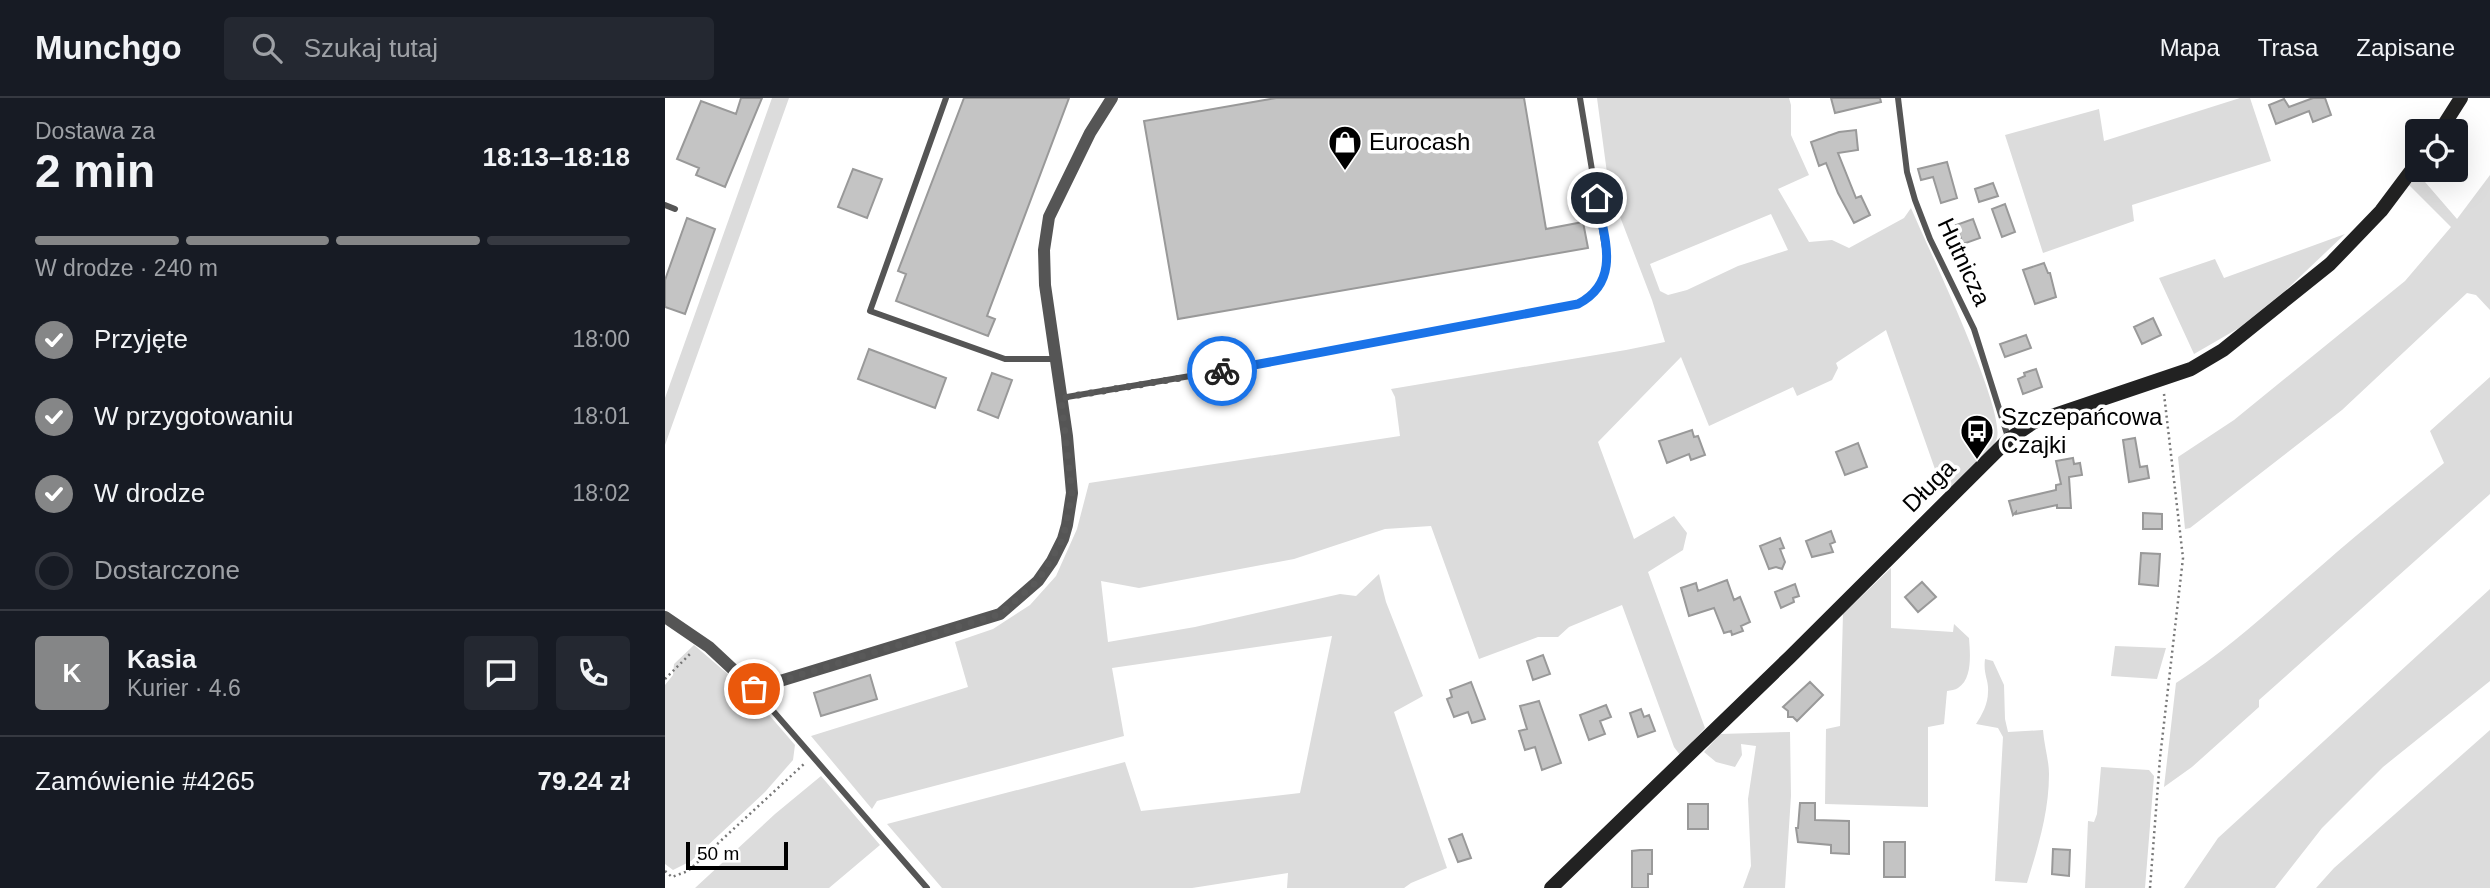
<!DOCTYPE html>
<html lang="pl">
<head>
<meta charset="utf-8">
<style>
	:root { --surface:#171b24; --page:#242831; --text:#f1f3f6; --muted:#9ea1a6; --line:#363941; --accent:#858687 }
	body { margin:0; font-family:Arial,sans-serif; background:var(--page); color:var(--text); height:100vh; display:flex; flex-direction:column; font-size:26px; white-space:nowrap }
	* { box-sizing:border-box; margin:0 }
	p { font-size:23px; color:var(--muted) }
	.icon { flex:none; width:38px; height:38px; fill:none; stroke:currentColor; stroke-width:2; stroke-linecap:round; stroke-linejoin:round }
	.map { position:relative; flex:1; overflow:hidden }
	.sheet { display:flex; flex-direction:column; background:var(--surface); width:665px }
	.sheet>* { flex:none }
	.fabs { position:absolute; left:1740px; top:21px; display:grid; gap:14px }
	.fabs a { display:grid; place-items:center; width:63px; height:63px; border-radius:7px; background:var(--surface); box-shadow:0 7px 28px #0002; font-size:35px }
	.scale { position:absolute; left:21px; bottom:18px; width:102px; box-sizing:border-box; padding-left:7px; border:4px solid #000; border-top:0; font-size:19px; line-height:24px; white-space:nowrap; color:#000; -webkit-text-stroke:5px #fff; paint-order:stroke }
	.pin { position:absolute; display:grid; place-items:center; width:60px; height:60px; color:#fff; margin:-30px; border:4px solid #fff; border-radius:50%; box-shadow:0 2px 7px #0007 }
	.courier { position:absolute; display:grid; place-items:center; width:70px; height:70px; margin:-35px; border:5px solid #1a73e8; border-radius:50%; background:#fff; color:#222; box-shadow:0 2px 9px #0007 }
	.overview em { font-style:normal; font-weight:700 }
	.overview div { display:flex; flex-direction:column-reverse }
	.overview { display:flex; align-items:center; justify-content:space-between; height:119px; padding:0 35px }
	h1 { font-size:46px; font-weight:700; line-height:52px }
	.bar { display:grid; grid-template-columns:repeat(4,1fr); gap:10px 7px; align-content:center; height:84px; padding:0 35px }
	.bar i { height:9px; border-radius:5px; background:var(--line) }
	.bar .selected { background:var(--accent) }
	.bar p { grid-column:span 4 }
	.line { display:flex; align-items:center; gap:18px; padding:0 35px; border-top:2px solid var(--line) }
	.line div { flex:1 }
	.round { display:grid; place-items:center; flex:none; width:74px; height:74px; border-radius:7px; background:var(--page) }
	ol { padding:0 35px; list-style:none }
	li { display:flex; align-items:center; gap:21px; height:77px }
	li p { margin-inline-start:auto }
	li .icon { padding:7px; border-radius:50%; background:var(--accent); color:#fff; stroke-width:4 }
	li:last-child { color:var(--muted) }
	li i { width:38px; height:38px; border:4px solid var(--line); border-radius:50% }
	header { display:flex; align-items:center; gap:42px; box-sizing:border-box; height:98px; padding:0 35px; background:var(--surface); border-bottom:2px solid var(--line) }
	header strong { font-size:33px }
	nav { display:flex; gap:38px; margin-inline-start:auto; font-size:24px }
	.search { width:490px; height:63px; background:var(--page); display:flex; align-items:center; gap:18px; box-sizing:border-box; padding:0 24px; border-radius:7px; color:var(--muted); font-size:26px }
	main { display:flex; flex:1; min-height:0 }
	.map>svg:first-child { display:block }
	.green { fill:#dcdcdc; fill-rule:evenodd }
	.building { fill:#c4c4c4; stroke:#999; stroke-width:2 }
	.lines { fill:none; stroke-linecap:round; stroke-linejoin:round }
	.path { stroke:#777; stroke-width:2.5; stroke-dasharray:2 3.5; stroke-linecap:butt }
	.lane { stroke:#555; stroke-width:6 }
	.street { stroke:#555; stroke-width:12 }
	.secondary { stroke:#222; stroke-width:14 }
	.done { stroke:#595959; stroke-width:7; stroke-dasharray:0 12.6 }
	.route { stroke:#1a73e8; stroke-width:9 }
	.labels { text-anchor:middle; stroke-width:7; stroke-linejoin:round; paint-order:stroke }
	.poi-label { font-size:24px; fill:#000; stroke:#fff; text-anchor:start }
	.street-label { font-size:24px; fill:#000; stroke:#fff }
</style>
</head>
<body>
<header>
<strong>Munchgo</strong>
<div class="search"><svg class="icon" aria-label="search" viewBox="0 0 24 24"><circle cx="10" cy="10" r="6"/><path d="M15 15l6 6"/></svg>Szukaj tutaj</div>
<nav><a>Mapa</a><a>Trasa</a><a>Zapisane</a></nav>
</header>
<main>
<section class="sheet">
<div class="overview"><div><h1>2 min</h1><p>Dostawa za</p></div><em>18:13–18:18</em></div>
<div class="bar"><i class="selected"></i><i class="selected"></i><i class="selected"></i><i></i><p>W drodze · 240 m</p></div>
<ol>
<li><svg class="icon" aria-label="check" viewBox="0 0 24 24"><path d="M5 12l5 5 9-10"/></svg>Przyjęte<p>18:00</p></li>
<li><svg class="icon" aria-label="check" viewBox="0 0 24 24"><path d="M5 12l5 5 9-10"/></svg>W przygotowaniu<p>18:01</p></li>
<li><svg class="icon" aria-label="check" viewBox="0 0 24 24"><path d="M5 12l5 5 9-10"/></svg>W drodze<p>18:02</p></li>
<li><i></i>Dostarczone</li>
</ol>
<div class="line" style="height:126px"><b class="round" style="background:var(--accent);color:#fff">K</b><div><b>Kasia</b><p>Kurier · 4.6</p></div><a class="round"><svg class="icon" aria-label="chat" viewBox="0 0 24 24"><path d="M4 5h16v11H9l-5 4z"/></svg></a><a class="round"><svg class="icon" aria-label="phone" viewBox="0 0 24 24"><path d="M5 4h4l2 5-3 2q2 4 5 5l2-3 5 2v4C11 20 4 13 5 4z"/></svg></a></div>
<div class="line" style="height:91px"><div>Zamówienie #4265</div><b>79.24 zł</b></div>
</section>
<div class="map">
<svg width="1825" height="790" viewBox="0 0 1825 790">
	<rect width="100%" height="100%" fill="#fff"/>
	<!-- green -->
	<path class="green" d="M107 0H124L0 347V300Z
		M932 0H1124L1126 7V37L1144 77 1113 91 1144 144 1167 142 1184 150 1239 120 1246 110C1262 148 1340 309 1332 340 1327 356 1294 383 1282 396L1277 391 1221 232 1171 265 1173 270 1167 282 1132 298 1128 289 1044 328 1016 259 933 344 969 441 1009 418 1022 435 1018 452 983 474 1040 630 1015 657 1009 649 957 507 904 529 893 539H873L814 561 766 428 720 431 629 461 474 490 436 483 443 544 530 529 675 496 691 498 714 476 721 504 758 598 729 614 782 770 746 785 739 790H622L623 775 527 790H277L222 726 460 664 476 713 635 695 667 538 447 570 459 638 212 703 207 711 146 638 303 589 290 544 328 531 365 507 391 478 412 431 424 385 735 338 730 299 726 291 961 252 1000 244 987 202 944 90ZM1106 116 1123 152 1073 168 1022 192 1003 197 995 193 985 166Z
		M1575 0H1585L1606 63 1467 107 1469 123 1378 155 1340 37 1434 11 1439 43Z
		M1754 77 1792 121 1825 77V212L1811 197 1802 195 1677 312 1525 430 1520 431 1513 359 1569 322 1740 183 1786 129 1744 87Z
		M1680 136 1621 192 1574 230 1529 256 1494 180 1550 161 1559 180Z
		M1825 279V396L1594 602V609L1527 669 1499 689 1511 585C1564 551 1608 509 1656 468 1696 433 1738 399 1779 365L1765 333Z
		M1226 470V530L1288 534 1289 526 1304 540C1305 554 1308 581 1293 590 1290 592 1286 592 1282 593L1279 626 1263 629V709L1160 706 1161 631 1175 628 1178 516Z
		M1825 491V583L1718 669 1657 730 1610 790H1519L1553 740Z
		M29 547 86 596 130 647 128 662 100 694 26 763 8 772 0 766V587L8 577 9 566Z
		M1450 548 1501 550 1492 581 1446 578Z
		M1320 561 1328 563 1339 587 1340 621 1343 634 1378 632C1379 647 1384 662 1384 676 1384 714 1373 749 1362 785L1330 783 1338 639 1333 630 1311 626C1317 617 1323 606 1323 594 1324 582 1318 577 1320 561Z
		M1825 632V790H1651L1669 770Z
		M1125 634 1126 698 1120 790H1078L1086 768 1083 701 1091 648 1076 646 1077 657 1070 669 1051 664 1039 654 1055 636Z
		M1436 669 1484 672 1489 678 1480 790H1420L1423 723 1429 724 1432 716Z
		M156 678 215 747 164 790H30L110 716Z"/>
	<!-- building -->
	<path class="building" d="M76 0H97L60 89 31 77 34 70 12 61 36 3 71 16Z
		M299 0H404L322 218 330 221 323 238 231 203 241 176 233 173Z
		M611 0H859L881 131 918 124 923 150 513 221 479 23Z
		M1166 0H1215L1216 4 1170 15Z
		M1648 0H1660L1666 17 1648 24 1644 13 1611 26 1604 7 1619 1 1624 9Z
		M1191 32 1193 52 1173 55 1191 100 1196 98 1205 117 1189 125 1173 95 1161 65 1154 68 1146 44 1174 34Z
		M1282 64 1292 100 1276 105 1268 79 1256 82 1253 71Z
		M188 71 217 81 202 120 173 109Z
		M1328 85 1333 98 1314 104 1310 91Z
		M1340 106 1350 134 1337 139 1327 111Z
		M22 120 50 131 20 216 0 209V182Z
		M1308 121 1315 140 1298 146 1291 127Z
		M1379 165 1383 175H1385L1391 199 1370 206 1358 172Z
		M1488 220 1496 237 1477 246 1469 229Z
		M1361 237 1366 250 1340 259 1335 246Z
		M204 251 281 280 270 310 193 281Z
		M1371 271 1377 289 1358 296 1353 281 1360 278 1359 275Z
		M327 275 347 282 333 320 313 312Z
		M1027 332 1029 339 1033 338 1040 357 1026 362 1024 356 1002 365 994 343Z
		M1470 340 1475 369 1482 368 1484 380 1464 384 1458 342Z
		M1193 345 1202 369 1180 377 1171 354Z
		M1408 360 1409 366 1415 365 1417 377 1404 379 1406 410H1392V407L1351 416V414L1348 417 1344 403 1391 392V387L1396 386 1391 363Z
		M1478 415 1497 416V431H1478Z
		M1166 433 1170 444 1165 446 1168 454 1147 459 1141 443Z
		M1115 440 1119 450 1115 451 1120 464 1117 471 1111 469 1104 471 1095 448Z
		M1476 455 1495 456 1493 488 1474 486Z
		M1062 482 1069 502 1075 499 1085 524 1076 528 1078 533 1067 537 1066 533 1059 535 1049 510 1024 518 1016 490 1031 485 1033 493Z
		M1257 484 1271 499 1253 514 1240 499Z
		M1130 486 1134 498 1128 500 1129 504 1116 510 1110 494Z
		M878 557 885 576 868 582 862 563Z
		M205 577 212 601 156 618 149 595Z
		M806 584 820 621 807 625 803 614 789 619 782 601 787 599 785 592Z
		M1145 584 1158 597 1132 623 1128 619H1123V613L1118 609Z
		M874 603 896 665 877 672 870 649 860 652 854 633 862 631 855 608Z
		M941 607 946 619 935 623 940 636 924 642 915 617Z
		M976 611 979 619 984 617 990 633 973 639 965 615Z
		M1135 705H1150V722L1184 723V756L1166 755V747L1133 744 1131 730H1133Z
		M1023 706H1043V731H1023Z
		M797 736 806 760 793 764 784 741Z
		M1219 744H1240V779H1219Z
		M1388 751 1405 752 1404 778 1387 776Z
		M975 752H987V776H983V790H967V753Z"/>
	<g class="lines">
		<!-- path -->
		<path class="path" d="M0 581 27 554
			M0 773 7 779 23 773 140 665
			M1485 790 1495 660 1518 460 1499 296"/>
		<!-- lane -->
		<path class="lane" d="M281 0 205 213 340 261H391
			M1233 0 1242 74 1250 102 1265 141 1309 231 1343 339
			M0 107 10 111
			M396 300 584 268 913 206C932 196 940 183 942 162L915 0
			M89 591 262 790"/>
		<!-- street -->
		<path class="street" d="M0 519 44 549 89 591 335 516 373 483 387 463 398 441 402 427 407 395 402 338 380 187 379 152 384 119 425 35 447 0"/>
		<!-- secondary -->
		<path class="secondary" d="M1775 33 1796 0
			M886 790 1125 559 1344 341 1369 324 1526 271 1558 252 1665 166 1716 113 1752 65"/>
	</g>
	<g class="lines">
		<!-- done -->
		<path class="done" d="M89 591 335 516 373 483 398 441 407 395 396 300 557 273"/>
		<!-- route -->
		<path class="route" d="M557 273 913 206C957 183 939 140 932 100"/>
	</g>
	<!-- icons -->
	<defs>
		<symbol id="shop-pin" viewBox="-11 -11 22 30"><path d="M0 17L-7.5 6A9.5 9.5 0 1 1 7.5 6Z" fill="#000" stroke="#fff"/><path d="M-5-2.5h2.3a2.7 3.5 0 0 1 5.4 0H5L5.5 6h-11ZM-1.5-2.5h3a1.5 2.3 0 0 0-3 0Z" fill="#fff"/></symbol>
		<symbol id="bus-pin" viewBox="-11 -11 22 30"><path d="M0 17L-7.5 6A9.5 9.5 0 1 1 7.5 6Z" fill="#000" stroke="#fff"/><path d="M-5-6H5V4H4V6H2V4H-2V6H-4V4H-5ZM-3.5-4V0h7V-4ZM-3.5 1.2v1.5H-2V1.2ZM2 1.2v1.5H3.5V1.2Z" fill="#fff"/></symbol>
	</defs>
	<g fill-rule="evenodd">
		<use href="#shop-pin" x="661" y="25" width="38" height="52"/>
		<use href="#bus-pin" x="1293" y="314" width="38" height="52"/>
	</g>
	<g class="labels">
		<!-- poi labels -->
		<g class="poi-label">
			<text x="704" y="52">Eurocash</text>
			<text x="1336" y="327">Szczepańcowa<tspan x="1336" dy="28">Czajki</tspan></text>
		</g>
		<!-- street labels -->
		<g class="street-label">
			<text transform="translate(1299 164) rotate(65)" y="8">Hutnicza</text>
			<text transform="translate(1264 388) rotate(-45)" y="8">Długa</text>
		</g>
	</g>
</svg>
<div class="fabs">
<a><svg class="icon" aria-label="locate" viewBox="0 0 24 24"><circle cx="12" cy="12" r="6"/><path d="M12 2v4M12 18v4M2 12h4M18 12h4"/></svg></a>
</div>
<div class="scale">50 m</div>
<div class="pin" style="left:89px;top:591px;background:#ea580c"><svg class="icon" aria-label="bag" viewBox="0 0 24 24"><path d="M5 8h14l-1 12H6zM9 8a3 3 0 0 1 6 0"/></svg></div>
<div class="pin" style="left:932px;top:100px;background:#1f2937"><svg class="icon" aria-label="home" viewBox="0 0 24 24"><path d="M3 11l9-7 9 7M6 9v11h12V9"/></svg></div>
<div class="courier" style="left:557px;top:273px"><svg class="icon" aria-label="bike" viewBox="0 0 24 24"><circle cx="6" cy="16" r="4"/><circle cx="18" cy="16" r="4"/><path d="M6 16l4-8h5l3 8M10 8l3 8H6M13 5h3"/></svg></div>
</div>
</main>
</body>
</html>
